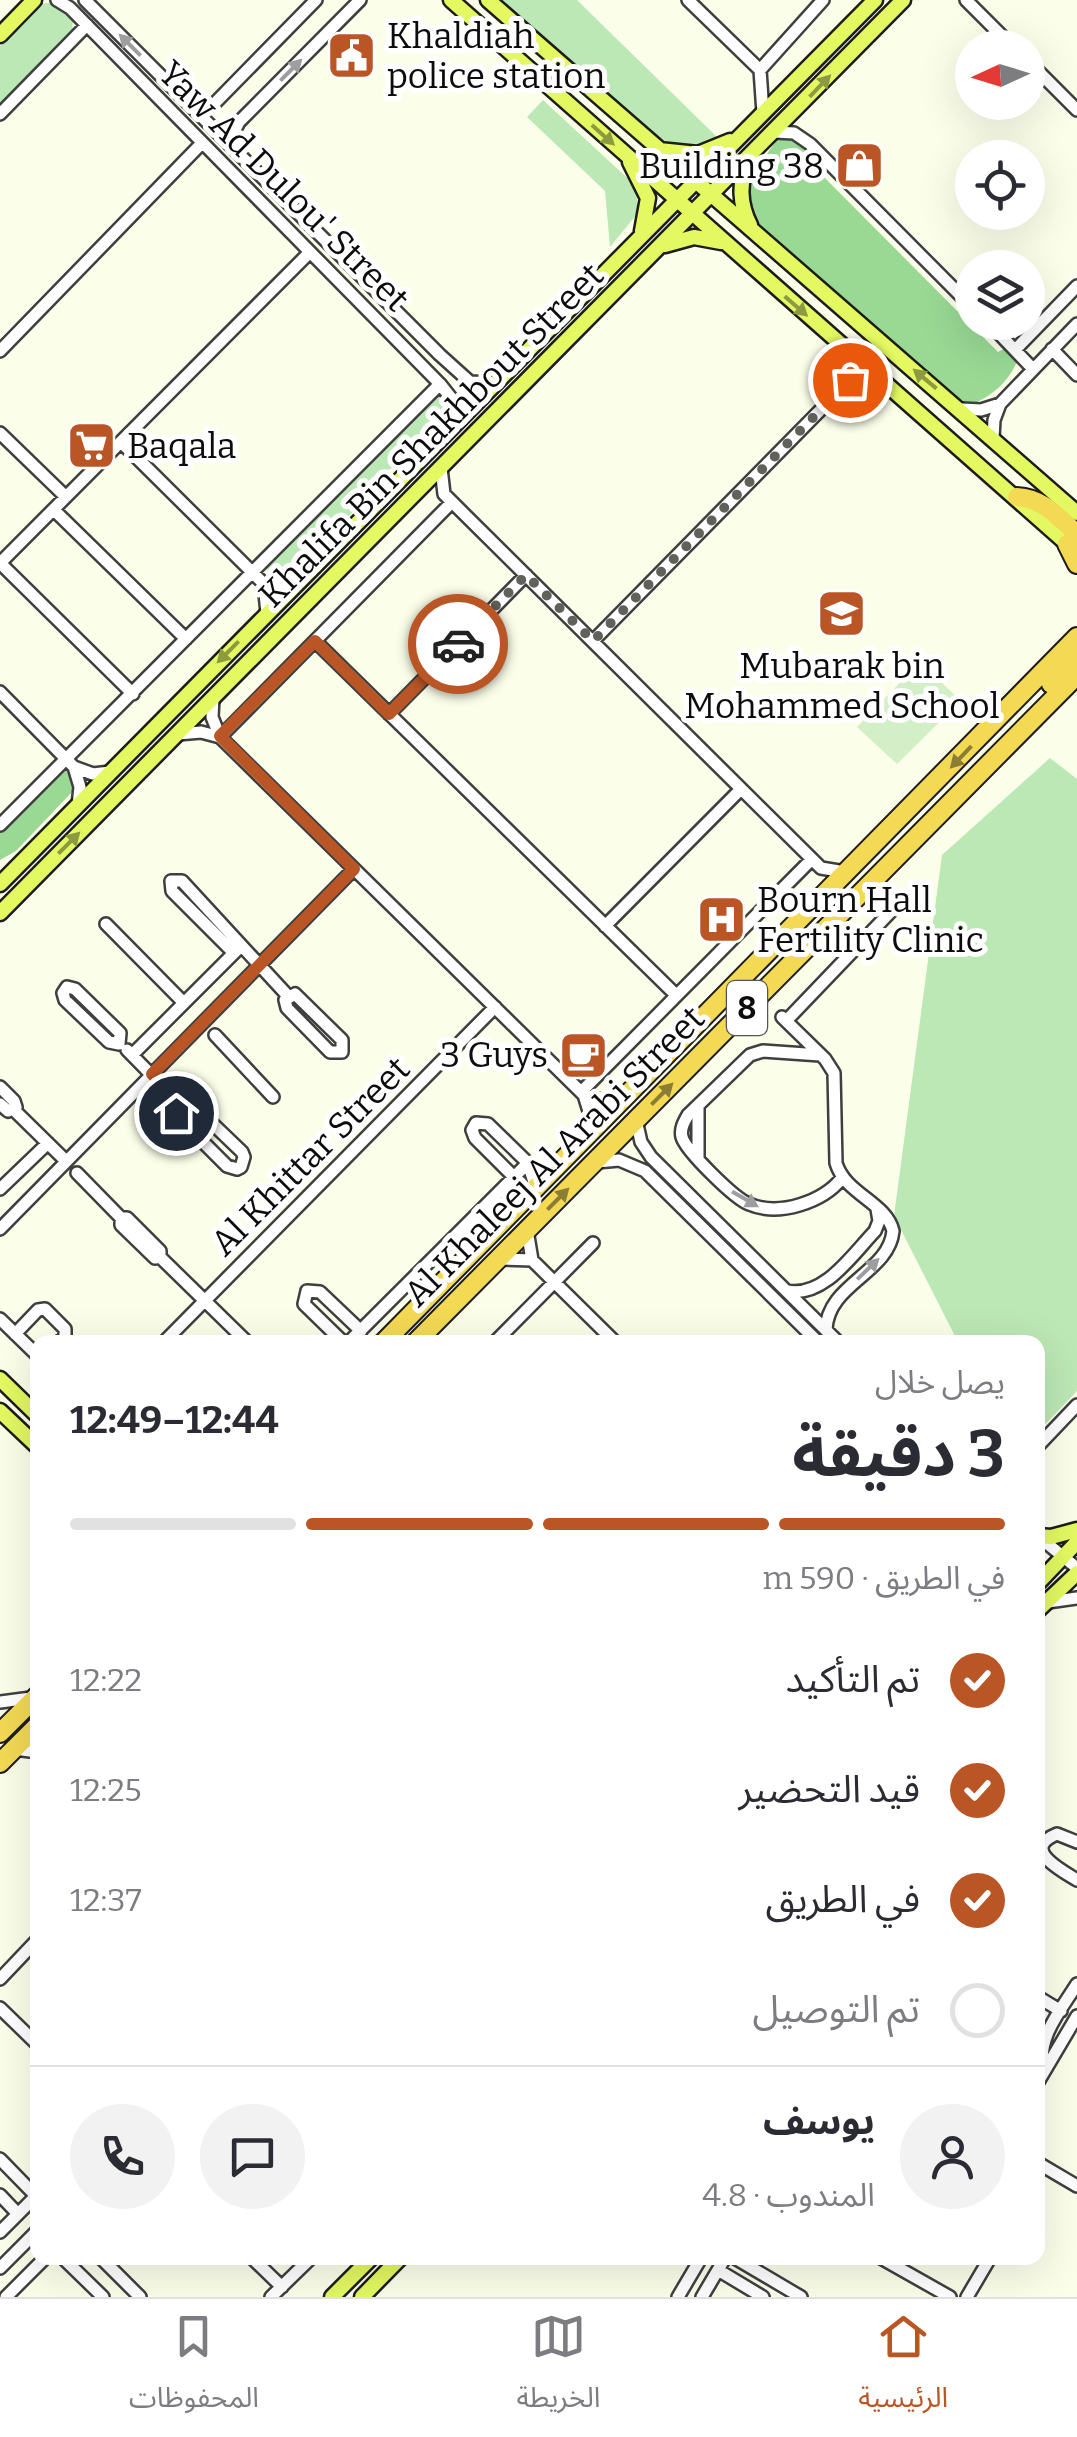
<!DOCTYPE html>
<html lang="ar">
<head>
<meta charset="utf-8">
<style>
	:root { --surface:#fff; --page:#f2f2f3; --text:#2b2b33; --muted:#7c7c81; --line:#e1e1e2; --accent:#ba5625 }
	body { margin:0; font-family:Bitter,"Noto Sans Arabic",serif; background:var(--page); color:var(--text); direction:rtl; height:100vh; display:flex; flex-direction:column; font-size:38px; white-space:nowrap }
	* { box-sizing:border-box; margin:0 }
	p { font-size:32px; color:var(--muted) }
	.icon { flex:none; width:55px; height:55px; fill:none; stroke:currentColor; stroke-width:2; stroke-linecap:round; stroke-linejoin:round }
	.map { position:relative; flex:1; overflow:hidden; direction:ltr }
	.drawer { position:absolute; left:30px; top:1335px; width:1015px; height:930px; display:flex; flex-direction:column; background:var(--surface); border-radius:20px; box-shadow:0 10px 40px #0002; direction:rtl }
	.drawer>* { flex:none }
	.needle { width:65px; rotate:266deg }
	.buttons { position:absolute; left:955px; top:30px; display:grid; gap:20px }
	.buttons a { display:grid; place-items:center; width:90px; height:90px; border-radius:50%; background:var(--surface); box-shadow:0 10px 40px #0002; font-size:50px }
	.pin { position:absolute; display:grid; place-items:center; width:85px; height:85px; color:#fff; margin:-42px; border:5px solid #fff; border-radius:50%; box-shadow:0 2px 10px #0007 }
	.courier { position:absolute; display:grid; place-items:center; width:100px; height:100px; margin:-50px; border:8px solid #ba5625; border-radius:50%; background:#fff; color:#222; box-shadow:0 2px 12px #0007 }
	.overview em { font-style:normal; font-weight:700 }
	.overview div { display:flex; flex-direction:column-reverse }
	.overview { display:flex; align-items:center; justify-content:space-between; height:170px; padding:0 40px }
	h1 { font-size:65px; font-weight:700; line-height:75px }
	.bar { display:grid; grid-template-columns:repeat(4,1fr); gap:15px 10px; align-content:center; height:120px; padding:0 40px }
	.bar i { height:12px; border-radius:8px; background:var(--line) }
	.bar .active { background:var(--accent) }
	.bar p { grid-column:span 4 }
	.line { display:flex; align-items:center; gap:25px; padding:0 40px; border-top:2px solid var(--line) }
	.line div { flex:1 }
	.round { display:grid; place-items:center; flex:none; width:105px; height:105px; border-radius:52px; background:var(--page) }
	ol { padding:0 40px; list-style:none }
	li { display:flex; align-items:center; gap:30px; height:110px }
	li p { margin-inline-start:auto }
	li .icon { padding:10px; border-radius:50%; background:var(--accent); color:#fff; stroke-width:4 }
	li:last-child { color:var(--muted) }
	li i { width:55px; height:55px; border:5px solid var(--line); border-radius:50% }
	.tabs { display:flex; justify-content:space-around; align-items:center; height:140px; border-top:2px solid var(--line); background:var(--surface); font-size:28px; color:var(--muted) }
	.tabs a { display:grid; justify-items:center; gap:5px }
	.tabs .active { color:var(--accent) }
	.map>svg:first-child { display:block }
	.green { fill:#bce8b5 }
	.forest { fill:#99d994 }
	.pitch { fill:#d2efc7 }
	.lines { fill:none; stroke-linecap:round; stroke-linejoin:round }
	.minor-casing { stroke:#3f3f3f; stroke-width:16 }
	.major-casing { stroke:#1d1d1d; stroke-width:19 }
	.highway-casing { stroke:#1d1d1d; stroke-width:22 }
	.minor { stroke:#fff; stroke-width:11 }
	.major { stroke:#e3f861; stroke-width:14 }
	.highway { stroke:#f3d954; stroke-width:18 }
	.oneway { fill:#9e9e9e }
	.oneway2 { fill:#8d9a3f }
	.oneway3 { fill:#8b7d34 }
	.done { stroke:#60615a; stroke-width:10; stroke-dasharray:0 18 }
	.route { stroke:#ba5625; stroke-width:12 }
	.labels { text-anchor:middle; stroke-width:10; stroke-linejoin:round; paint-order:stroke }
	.shield { fill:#fff; stroke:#555; stroke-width:2.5 }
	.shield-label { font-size:32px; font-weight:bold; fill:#0c0c0c }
	.poi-label { font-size:35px; fill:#0c0c0c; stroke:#fff; text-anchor:start }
	.street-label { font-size:35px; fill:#0c0c0c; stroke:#fff }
</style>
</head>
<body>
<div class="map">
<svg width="1077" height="2297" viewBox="0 0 1077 2297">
	<rect width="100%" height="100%" fill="#fbffea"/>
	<!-- green -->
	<path class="green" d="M501 0H577L718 138C695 153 677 149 655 135Z
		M52 2 73 19 72 34 0 106V46L41 4Z
		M543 100 637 187V214L610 247 605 191 527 117Z
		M445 392 452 407 448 414 397 466 385 471 365 492 356 509 291 574 279 577 268 573 267 568 363 464 429 399Z
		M1050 758 1077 779V1391L1038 1432V1342H958L894 1216 942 855Z"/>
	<!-- forest -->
	<path class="forest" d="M793 136 806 147 807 160 998 352 1007 347 1017 361C1009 382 991 397 970 405L956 397 756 226 746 184 778 138Z
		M62 768 73 771V791L16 851 0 860V830Z"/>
	<!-- pitch -->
	<path class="pitch" d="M920 662 961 701 897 764 857 727Z"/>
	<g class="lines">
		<defs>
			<path id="minor" d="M57 0 70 8 440 384 455 403 457 421
				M85 0 440 355 470 382 494 383
				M688 0 760 70 763 113
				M966 0 1014 48
				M1028 61 1077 110
				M760 70 823 0
				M198 113 213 105 316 0
				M0 114 87 25
				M775 132 794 133 810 144 972 307
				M228 143 239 122 360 0
				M988 322 1033 369
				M1052 349 1077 375
				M1015 350 1077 286
				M0 351 202 143
				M962 409 981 410 1000 404
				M0 433 66 497
				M993 438 994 420 1000 404 1077 324
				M121 442 264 584 267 613
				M441 468 444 494 452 502 821 868 845 872
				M54 510 186 639
				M0 563 310 252
				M0 563 133 694
				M264 584 294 586
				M315 641 676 995
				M593 641 850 380 877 376
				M0 692 74 767 93 774 110 772
				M213 698 212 717 220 737 584 1095 600 1100 621 1099
				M389 714 526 575
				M178 734 201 732 220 737
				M220 737 452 502
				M74 767 80 787 78 805
				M0 825 440 384
				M106 924 184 1003
				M605 926 741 789
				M234 953 172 891 171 881H182L288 996
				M67 987 75 989 120 1033 119 1044 109 1042 65 1000 63 993Z
				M295 994 342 1040V1052H330L287 1008 285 1000Z
				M782 1017 825 1059 834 1073 836 1163C845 1194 886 1202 893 1231 889 1273 827 1284 826 1330
				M786 1021 898 904 907 898 919 897
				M215 1035 273 1097
				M127 1050 180 1104
				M132 1055 239 948
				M820 1055 763 1051 750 1055 688 1115C684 1122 680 1129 682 1137 686 1151 735 1199 749 1204 779 1217 823 1202 842 1178
				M0 1087 14 1101 16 1107 8 1111 0 1104
				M581 1092 812 859
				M584 1095 589 1111V1135
				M186 1102 192 1104 242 1152 244 1157 241 1167 237 1169 227 1166 180 1119 177 1110Z
				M698 1106V1158
				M14 1110 66 1161
				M636 1120 641 1142 651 1157 838 1342
				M597 1162 619 1160 645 1171 818 1342
				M77 1173 121 1218
				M514 1177 475 1138 472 1130 476 1123 488 1124 528 1163 536 1189
				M0 1189 48 1143
				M121 1218H127L160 1251V1257L155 1258 121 1225Z
				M0 1229 354 869
				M527 1230 532 1260 615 1342
				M160 1257 247 1342
				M499 1259 532 1260
				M787 1291C824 1298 852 1255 875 1231L879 1221 877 1209
				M0 1319 38 1356
				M15 1334 38 1310 45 1309 65 1329V1337L59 1342
				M164 1342 495 1007
				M343 1342 304 1304 307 1291 320 1292 361 1331
				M349 1342 528 1163
				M495 1342 593 1243
				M1038 1446 1077 1405
				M1038 1536 1077 1568
				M1048 1602 1077 1598
				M0 1702 31 1698
				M14 1749 38 1752
				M1077 1842 1057 1834C1020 1849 1061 1870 1077 1880
				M0 1979 38 1939
				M1038 1997 1061 2011
				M0 2008 38 2045
				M1044 2071C1035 2039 1061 2010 1077 1984
				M1038 2082 1077 2016
				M0 2159 36 2196
				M1038 2163 1077 2186
				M0 2195 18 2214
				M0 2232 38 2194
				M63 2258 103 2297
				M101 2258 140 2297
				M252 2258 282 2287
				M735 2258 801 2297
				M881 2258 950 2297
				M0 2268 38 2230
				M718 2270 763 2297
				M6 2297 45 2258
				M271 2297 311 2258
				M678 2297 701 2258
				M702 2297 725 2258
				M967 2297 990 2258"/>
			<path id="major" d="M451 0 1073 549
				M488 0 1077 513
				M0 35 34 0
				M659 150 698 154 730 141
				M748 160C739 183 739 203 750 225
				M630 162 648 198 642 231
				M665 245 694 237 721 242
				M0 884 875 0
				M0 913 903 0
				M0 1379 38 1416
				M0 1411 38 1447
				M1038 1536 1051 1537 1077 1530
				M1038 1583 1077 1542
				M1038 1610 1077 1573
				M332 2297 371 2258
				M362 2297 400 2258"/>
			<path id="highway" d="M1017 497C1043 498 1059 518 1077 534
				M1067 544 1077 564
				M1051 684 1077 658
				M384 1342 1077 637
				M416 1342 1077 675
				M0 1733 38 1695
				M0 1763 38 1725"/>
		</defs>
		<!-- minor casing -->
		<use href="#minor" class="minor-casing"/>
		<!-- major casing -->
		<use href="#major" class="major-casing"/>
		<!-- highway casing -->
		<use href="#highway" class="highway-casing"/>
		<!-- minor -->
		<use href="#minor" class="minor"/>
		<!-- major -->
		<use href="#major" class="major"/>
		<!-- highway -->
		<use href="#highway" class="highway"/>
	</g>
	<!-- one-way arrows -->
	<defs><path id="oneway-solid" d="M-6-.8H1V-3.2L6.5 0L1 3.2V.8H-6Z" transform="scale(2.5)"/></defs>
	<g class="oneway">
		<use href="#oneway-solid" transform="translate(130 45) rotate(-135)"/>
		<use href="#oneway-solid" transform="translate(291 70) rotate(-45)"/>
		<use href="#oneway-solid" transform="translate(745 1199) rotate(30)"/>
		<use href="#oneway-solid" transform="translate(868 1269) rotate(-44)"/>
	</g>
	<g class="oneway2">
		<use href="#oneway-solid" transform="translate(820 86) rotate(-46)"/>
		<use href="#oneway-solid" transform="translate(603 135) rotate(42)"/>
		<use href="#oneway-solid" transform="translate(796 306) rotate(41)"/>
		<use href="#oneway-solid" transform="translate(925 379) rotate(-140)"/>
		<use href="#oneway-solid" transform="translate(228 652) rotate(135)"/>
		<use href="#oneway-solid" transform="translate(69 843) rotate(-45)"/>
	</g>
	<g class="oneway3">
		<use href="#oneway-solid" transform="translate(961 757) rotate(134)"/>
		<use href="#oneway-solid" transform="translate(662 1094) rotate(-45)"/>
		<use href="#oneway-solid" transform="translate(558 1199) rotate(-45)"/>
	</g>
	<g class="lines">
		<!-- done -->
		<path class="done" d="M458 644 526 575 593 641 850 380"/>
		<!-- route -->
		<path class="route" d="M176 1113 180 1104 152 1074 354 869 220 736 315 641 389 714 458 644"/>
	</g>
	<!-- icons -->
	<defs>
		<symbol id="civic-square" viewBox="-11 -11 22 22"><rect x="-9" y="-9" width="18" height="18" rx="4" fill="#ba5625" stroke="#fff"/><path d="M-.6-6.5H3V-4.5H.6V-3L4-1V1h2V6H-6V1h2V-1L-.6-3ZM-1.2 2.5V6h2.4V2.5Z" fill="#fff"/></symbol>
		<symbol id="shop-square" viewBox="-11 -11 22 22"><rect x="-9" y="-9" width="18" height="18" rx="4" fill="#ba5625" stroke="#fff"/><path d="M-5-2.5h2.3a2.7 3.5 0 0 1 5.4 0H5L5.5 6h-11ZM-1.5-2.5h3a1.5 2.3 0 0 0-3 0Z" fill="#fff"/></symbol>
		<symbol id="supermarket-square" viewBox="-11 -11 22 22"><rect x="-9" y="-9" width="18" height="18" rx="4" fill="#ba5625" stroke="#fff"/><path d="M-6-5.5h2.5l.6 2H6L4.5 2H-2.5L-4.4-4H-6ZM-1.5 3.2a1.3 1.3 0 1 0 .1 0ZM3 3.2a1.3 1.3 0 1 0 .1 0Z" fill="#fff"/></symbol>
		<symbol id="school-square" viewBox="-11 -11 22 22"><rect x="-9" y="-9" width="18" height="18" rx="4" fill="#ba5625" stroke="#fff"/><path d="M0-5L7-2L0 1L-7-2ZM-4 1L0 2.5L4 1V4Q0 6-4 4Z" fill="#fff"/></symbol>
		<symbol id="hospital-square" viewBox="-11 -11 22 22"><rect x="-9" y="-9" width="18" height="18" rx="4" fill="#ba5625" stroke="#fff"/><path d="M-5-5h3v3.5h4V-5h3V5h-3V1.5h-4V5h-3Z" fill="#fff"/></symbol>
		<symbol id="cafe-square" viewBox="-11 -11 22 22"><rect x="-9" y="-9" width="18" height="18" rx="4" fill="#ba5625" stroke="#fff"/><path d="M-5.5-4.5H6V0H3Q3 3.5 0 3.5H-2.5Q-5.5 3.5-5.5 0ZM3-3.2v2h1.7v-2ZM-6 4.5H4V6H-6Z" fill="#fff"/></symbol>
	</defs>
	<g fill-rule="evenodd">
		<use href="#civic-square" x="324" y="28" width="55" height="55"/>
		<use href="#shop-square" x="832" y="138" width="55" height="55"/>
		<use href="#supermarket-square" x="64" y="418" width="55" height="55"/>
		<use href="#school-square" x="814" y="586" width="55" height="55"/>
		<use href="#hospital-square" x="694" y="892" width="55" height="55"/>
		<use href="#cafe-square" x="556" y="1028" width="55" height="55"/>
	</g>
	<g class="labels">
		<!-- shield labels -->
		<rect class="shield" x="727" y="981" width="40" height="54" rx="8"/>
		<g class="shield-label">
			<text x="747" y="1019">8</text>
		</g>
		<!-- poi labels -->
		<g class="poi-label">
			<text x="387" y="48">Khaldiah<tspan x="387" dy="40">police station</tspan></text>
			<text x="824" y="178" text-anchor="end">Building 38</text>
			<text x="127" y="458">Baqala</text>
			<text x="842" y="678" text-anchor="middle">Mubarak bin<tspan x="842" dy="40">Mohammed School</tspan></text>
			<text x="757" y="912">Bourn Hall<tspan x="757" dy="40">Fertility Clinic</tspan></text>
			<text x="548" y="1067" text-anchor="end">3 Guys</text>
		</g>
		<!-- street labels -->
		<g class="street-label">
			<text transform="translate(284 186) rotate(45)" y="12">Yaw Ad Dulou' Street</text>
			<text transform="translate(431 435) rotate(-45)" y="12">Khalifa Bin Shakhbout Street</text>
			<text transform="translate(310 1156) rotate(-45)" y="12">Al Khittar Street</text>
			<text transform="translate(554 1156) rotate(-45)" y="12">Al Khaleej Al Arabi Street</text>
		</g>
	</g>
</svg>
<div class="buttons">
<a><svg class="needle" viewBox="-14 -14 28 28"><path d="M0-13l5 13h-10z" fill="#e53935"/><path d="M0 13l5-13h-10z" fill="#7c7c81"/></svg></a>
<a><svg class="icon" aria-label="locate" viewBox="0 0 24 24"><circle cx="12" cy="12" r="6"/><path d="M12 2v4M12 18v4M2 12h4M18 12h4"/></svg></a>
<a><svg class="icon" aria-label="layers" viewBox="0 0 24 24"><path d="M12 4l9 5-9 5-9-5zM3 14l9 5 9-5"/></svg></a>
</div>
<div class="pin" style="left:850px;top:380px;background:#ea580c"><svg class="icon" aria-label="bag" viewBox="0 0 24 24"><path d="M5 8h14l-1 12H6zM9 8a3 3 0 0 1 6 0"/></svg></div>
<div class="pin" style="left:176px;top:1113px;background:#1f2937"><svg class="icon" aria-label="home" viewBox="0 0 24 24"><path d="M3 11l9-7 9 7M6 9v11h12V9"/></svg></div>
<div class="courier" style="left:458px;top:644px"><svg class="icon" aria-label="car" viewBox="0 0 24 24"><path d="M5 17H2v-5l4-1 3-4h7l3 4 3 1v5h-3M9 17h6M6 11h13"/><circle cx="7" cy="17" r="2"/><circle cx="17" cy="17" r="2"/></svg></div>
<section class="drawer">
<div class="overview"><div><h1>3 دقيقة</h1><p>يصل خلال</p></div><em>12:44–12:49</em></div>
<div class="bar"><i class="active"></i><i class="active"></i><i class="active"></i><i></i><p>في الطريق · 590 m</p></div>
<ol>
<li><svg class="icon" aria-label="check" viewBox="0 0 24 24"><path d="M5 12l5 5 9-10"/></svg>تم التأكيد<p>12:22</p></li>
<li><svg class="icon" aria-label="check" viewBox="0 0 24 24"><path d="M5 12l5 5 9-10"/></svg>قيد التحضير<p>12:25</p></li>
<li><svg class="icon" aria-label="check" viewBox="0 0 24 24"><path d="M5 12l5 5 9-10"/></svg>في الطريق<p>12:37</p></li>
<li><i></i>تم التوصيل</li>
</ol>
<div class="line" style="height:180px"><a class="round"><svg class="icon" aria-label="person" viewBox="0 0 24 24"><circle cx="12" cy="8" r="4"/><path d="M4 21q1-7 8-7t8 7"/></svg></a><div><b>يوسف</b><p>المندوب · 4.8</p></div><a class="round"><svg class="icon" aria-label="chat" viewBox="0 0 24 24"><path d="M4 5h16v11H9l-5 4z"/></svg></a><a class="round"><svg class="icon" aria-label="phone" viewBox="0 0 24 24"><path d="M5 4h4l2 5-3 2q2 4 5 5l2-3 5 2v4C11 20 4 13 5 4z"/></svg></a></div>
</section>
</div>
<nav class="tabs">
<a class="active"><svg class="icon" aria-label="home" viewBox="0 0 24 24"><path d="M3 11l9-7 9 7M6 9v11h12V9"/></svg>الرئيسية</a>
<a><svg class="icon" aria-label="map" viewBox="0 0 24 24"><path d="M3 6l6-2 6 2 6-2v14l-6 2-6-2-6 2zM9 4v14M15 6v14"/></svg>الخريطة</a>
<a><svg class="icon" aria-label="saved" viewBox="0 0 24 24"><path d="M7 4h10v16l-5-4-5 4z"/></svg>المحفوظات</a>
</nav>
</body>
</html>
